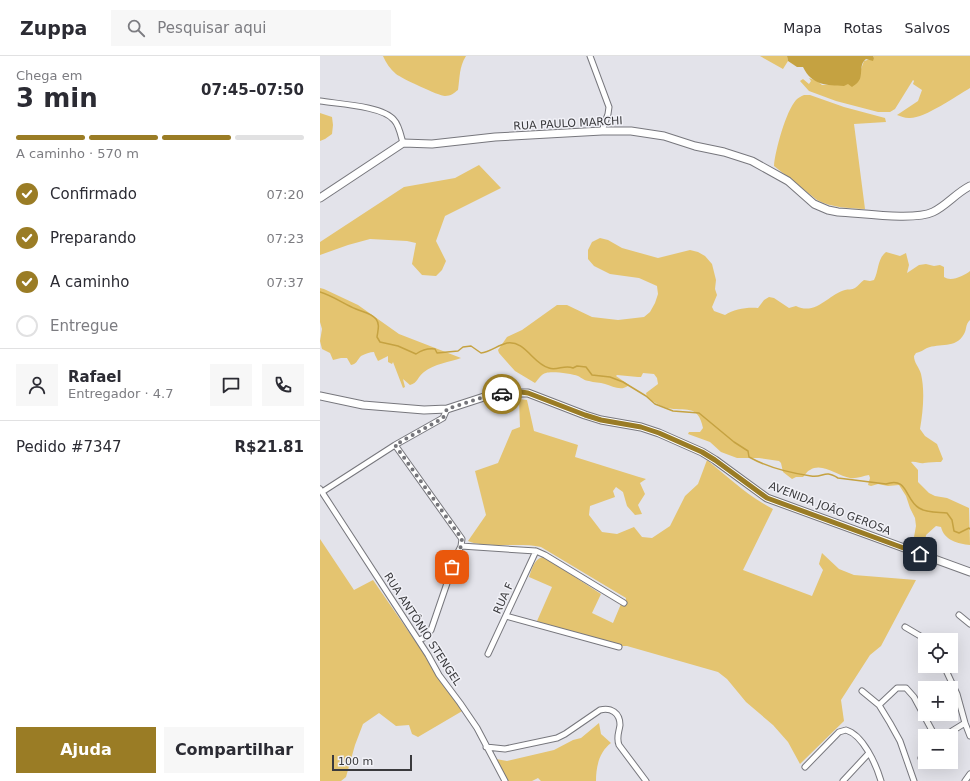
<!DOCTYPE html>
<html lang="pt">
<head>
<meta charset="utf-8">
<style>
	:root { --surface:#fff; --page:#f7f7f7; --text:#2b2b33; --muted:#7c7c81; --line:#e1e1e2; --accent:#9a7c25 }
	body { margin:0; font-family:"DejaVu Sans",sans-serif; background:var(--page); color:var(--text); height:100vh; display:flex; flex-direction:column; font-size:15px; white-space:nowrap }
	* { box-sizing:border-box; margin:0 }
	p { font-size:13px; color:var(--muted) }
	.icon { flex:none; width:22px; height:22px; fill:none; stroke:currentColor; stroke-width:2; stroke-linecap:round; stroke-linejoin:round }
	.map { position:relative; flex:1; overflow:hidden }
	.drawer { display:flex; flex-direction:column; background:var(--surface); width:320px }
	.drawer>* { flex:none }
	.fabs { position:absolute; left:598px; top:577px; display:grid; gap:8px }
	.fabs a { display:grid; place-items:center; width:40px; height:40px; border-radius:0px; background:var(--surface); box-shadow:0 4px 16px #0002; font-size:20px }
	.scale { position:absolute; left:12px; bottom:10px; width:80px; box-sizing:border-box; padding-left:4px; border:2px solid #3a3a3d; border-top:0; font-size:11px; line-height:14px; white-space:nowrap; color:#3a3a3d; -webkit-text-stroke:3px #f1f1f7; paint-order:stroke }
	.pin { position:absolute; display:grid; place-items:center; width:34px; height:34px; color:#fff; margin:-17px; border-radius:8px; box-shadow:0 2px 6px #0006 }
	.courier { position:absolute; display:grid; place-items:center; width:40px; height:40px; margin:-20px; border:3px solid #9a7c25; border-radius:50%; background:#fff; color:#222; box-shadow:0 1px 5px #0007 }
	.headline em { font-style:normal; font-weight:700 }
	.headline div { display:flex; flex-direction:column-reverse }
	.headline { display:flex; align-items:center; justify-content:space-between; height:68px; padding:0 16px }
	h1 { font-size:26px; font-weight:700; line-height:30px }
	.bar { display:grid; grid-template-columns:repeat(4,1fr); gap:6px 4px; align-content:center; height:48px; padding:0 16px }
	.bar i { height:5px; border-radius:3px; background:var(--line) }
	.bar .selected { background:var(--accent) }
	.bar p { grid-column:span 4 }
	.line { display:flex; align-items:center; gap:10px; padding:0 16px; border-top:1px solid var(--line) }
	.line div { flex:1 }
	.round { display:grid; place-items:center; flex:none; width:42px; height:42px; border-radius:0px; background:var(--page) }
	ol { padding:0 16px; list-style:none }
	li { display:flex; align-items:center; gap:12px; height:44px }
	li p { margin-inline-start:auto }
	li .icon { padding:4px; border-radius:50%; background:var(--accent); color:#fff; stroke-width:4 }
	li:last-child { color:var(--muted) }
	li i { width:22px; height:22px; border:2px solid var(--line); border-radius:50% }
	.action { display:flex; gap:8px; margin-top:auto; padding:8px 16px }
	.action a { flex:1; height:46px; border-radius:0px; background:var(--accent); color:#fff; font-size:16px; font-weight:700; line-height:46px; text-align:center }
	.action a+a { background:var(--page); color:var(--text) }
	header { display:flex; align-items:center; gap:24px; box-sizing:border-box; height:56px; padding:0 20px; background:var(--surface); border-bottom:1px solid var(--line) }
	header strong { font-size:19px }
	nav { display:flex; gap:22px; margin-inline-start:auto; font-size:14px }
	.search { width:280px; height:36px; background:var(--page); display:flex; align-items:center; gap:10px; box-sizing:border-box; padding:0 14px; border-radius:0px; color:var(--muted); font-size:15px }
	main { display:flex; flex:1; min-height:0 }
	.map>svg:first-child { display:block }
	.green { fill:#e4c470 }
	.water { fill:#c5a241 }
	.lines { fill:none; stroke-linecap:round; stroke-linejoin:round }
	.stream { stroke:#c5a241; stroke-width:1.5 }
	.street-casing { stroke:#77777d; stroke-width:7 }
	.secondary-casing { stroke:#77777d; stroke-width:9 }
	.street { stroke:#fff; stroke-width:5 }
	.secondary { stroke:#fff; stroke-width:7 }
	.done { stroke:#75757a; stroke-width:4; stroke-dasharray:0 7.2 }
	.route { stroke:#9a7c25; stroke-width:5 }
	.labels { text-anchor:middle; stroke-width:3; stroke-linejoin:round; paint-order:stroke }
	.street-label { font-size:11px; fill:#3a3a3d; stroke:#f1f1f7 }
</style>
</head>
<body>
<header>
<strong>Zuppa</strong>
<div class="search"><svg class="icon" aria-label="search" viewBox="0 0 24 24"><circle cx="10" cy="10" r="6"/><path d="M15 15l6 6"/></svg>Pesquisar aqui</div>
<nav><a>Mapa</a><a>Rotas</a><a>Salvos</a></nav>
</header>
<main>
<section class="drawer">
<div class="headline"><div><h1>3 min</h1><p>Chega em</p></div><em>07:45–07:50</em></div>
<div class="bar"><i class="selected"></i><i class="selected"></i><i class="selected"></i><i></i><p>A caminho · 570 m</p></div>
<ol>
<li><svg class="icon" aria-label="check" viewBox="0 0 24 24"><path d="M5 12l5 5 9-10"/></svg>Confirmado<p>07:20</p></li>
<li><svg class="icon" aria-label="check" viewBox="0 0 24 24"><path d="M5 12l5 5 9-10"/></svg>Preparando<p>07:23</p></li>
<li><svg class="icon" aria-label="check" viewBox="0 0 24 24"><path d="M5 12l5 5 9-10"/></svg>A caminho<p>07:37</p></li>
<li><i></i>Entregue</li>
</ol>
<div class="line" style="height:72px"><a class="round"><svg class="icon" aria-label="person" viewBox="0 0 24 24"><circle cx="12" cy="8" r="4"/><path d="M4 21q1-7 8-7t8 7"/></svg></a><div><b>Rafael</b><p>Entregador · 4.7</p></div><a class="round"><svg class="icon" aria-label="chat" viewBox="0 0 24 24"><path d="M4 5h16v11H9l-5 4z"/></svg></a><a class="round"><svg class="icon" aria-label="phone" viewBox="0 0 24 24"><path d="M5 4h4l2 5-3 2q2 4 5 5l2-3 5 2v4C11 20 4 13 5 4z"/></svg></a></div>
<div class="line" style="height:52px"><div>Pedido #7347</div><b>R$21.81</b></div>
<div class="action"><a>Ajuda</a><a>Compartilhar</a></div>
</section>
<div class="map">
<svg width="650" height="725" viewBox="0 0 650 725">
	<rect width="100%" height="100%" fill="#e3e3ea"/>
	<!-- green -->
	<path class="green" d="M63 0H146C139 11 140 21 138 34 134 37 131 40 125 40 119 40 81 22 76 18 70 13 66 7 63 0Z
		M440 0H467L468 5 463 13Z
		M553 0H650V32C636 40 604 63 589 62 584 62 581 60 577 59L598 45 602 34 593 28 594 25 593 24 575 53 570 56H558L516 45 489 35 480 25 483 23 489 28 491 25 489 22 497 25 502 29 528 28 540 22 541 13 544 5 554 2Z
		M484 39H490L524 51 565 62 566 66 534 68 545 153C528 152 513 152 497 144L454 110C455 95 466 55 476 44 478 42 481 40 484 39Z
		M0 57 12 61 13 69 12 78 5 83 0 85Z
		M159 109 181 132 125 160 116 185 126 205 122 214 116 220 102 219 92 208 96 187 87 185 50 183 28 189 0 199V186L84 131 135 122Z
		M280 182 288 184 302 192 338 202 370 194 378 196 385 200 392 208 396 224 395 233 397 239 392 251 394 255 405 259C414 253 427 251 438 252L444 244 449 241 454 242 469 252 476 250C496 260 509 238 525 234 528 233 532 234 535 232 538 230 541 226 544 224L550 225 554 224C559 215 557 203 566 196L580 200 586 197 589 209 587 217 599 209 606 208 614 210 620 209 624 211V221C631 226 644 220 650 215V264C645 269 647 273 644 278 636 293 619 287 607 292 603 294 601 296 596 297L594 300C594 307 599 311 601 318 605 335 603 356 600 373L605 380 617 388 623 403 621 406C615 406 610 406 604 407 600 408 596 405 591 406L598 414V426L609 437 615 440 627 442 649 452 650 489C638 488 624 484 621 471L616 470 606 479 605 488H600L594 481 596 470 595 462 590 452 586 440 579 429 568 430 558 428 551 430 548 429 550 422 549 419C543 420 536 423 530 422 518 420 502 406 490 414 487 415 485 419 483 421H476L472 423 463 416 461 407 459 405 439 402H417L401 396 390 386 368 378 369 376H380L383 372C378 347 365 356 347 352 340 350 332 345 327 341L326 337 338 328 337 322 334 318 323 317 321 321H318L297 319 296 320 309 329C301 336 293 330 285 328 280 326 274 327 269 325 265 325 262 322 258 320 252 318 233 315 226 317 221 318 218 324 215 327L195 315 179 297 178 294 187 281 202 274 237 249H247L272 261 298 264 324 261 330 256 335 247 338 238 337 230 319 222 290 218 274 210 268 203V194L272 186Z
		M0 232 4 233 38 249 79 278 141 302C130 306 114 308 104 316 98 320 98 327 90 329L83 323 85 331 83 332 73 306 72 308 68 306V300L58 305 55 299 54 296C50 296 45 298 41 300 37 304 37 308 31 309L27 302H21L13 304 10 297 2 293 0 285 2 273 0 266Z
		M199 343 207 344 214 375 258 389 255 401 319 421 326 423 320 427 325 438 318 449 322 458 315 459 307 450 303 436 296 431 293 435 295 441 270 450 269 459 282 476 297 478 314 471 322 481 332 482 350 470 365 440 378 428 387 404C408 421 429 441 453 453L423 514 492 540 503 514 499 508 502 497 519 513 534 519 596 524 561 590 550 599 521 644 524 665 480 708 468 686 453 669 426 646 407 623 398 616 307 590H298L223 568 217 565 232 531 209 521C212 513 214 502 224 501L281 538 272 557 293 567 301 548 305 549 306 542 221 491C199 486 167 493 148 485L166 459 155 415 178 407 192 374 200 371Z
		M0 483 34 534 53 524 102 595 121 626 144 654 98 681 92 678 89 669 76 670 59 657 43 668 35 689 26 721 21 725H0Z
		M279 667 281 678 291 687C279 696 276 711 276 725H221L218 722 212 725H188L182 717 176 703 187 705 234 694 253 684 261 682Z"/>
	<!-- water -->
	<path class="water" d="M467 0H553L554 2 553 5 546 3C538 9 544 20 538 26 537 28 534 29 532 31L528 28 524 30C507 29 492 30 483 11H477L468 5Z"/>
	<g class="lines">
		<!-- stream -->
		<path class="stream" d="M0 236C13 240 24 248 36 253 43 256 51 257 56 263 60 268 58 274 57 281L60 286 78 290 96 298C102 294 108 292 115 293L117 297 138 295 143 291 151 290 161 297C170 296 178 289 187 287 205 284 213 308 229 312 237 315 245 308 253 312L257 310 266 311 272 319 290 321 303 326 326 340 335 348 353 355 379 357 414 386 428 395 429 401C447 411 470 417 491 420 504 422 504 413 518 422L566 428C588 420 585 444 599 452 607 457 618 456 627 457L632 464 634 475 639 477 649 472 650 473"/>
		<defs>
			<path id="street" d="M270 0 289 51 288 58 282 75
				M0 45C18 48 63 50 74 64 79 69 81 80 83 87
				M75 389 142 483 141 490 137 498 111 574 106 581 99 584
				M0 433 108 599 119 619 140 647 157 672 185 725
				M2 436 75 389 123 362 127 353
				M141 490 216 495 225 499 304 547
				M639 559 650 568
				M186 560 299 591
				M585 571 607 584
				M168 598 216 495
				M624 610 637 638 645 667 650 680
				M542 635 559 649 570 667 580 685 594 725
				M559 649 577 632H586L594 641 615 680
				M624 680 645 667
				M166 691 185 693 237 682 245 678 280 654C291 651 300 657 300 669 299 677 296 681 299 689L326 725
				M601 702 605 698
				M485 711 519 676 526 674C543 679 556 708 561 725
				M523 725 549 697
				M645 725 650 718"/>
			<path id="secondary" d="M0 142 83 87 112 88 175 81 282 75H311L344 80 375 90 404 96 432 105 468 125 494 148 508 154 518 156C541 157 594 165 613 156 626 150 636 137 650 130
				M0 340 43 349 104 354 127 353 164 341 193 337H208L265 359 281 364 321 371 339 377 382 396 395 404 447 442 650 516"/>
		</defs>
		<!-- street casing -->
		<use href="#street" class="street-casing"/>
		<!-- secondary casing -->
		<use href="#secondary" class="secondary-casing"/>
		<!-- street -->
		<use href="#street" class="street"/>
		<!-- secondary -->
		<use href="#secondary" class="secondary"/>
	</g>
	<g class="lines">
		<!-- done -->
		<path class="done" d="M132 511 141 490 142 483 75 389 123 362 127 353 164 341 182 338"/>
		<!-- route -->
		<path class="route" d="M182 338 201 336 208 337 265 359 281 364 321 371 339 377 382 396 395 404 447 442 600 498"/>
	</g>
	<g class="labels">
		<!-- street labels -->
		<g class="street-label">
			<text transform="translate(248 67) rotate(-3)" y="4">RUA PAULO MARCHI</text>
			<text transform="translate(510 452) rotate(21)" y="4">AVENIDA JOÃO GEROSA</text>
			<text transform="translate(183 542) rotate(-65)" y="4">RUA F</text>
			<text transform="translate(103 573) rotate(57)" y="4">RUA ANTÔNIO STENGEL</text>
		</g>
	</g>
</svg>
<div class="fabs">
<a><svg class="icon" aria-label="locate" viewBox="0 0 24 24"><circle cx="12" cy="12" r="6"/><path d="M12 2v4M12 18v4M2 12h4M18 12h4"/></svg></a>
<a>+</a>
<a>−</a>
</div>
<div class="scale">100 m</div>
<div class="pin" style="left:132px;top:511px;background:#ea580c"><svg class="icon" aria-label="bag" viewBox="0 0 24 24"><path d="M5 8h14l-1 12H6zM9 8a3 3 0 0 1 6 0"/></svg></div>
<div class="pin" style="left:600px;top:498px;background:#1f2937"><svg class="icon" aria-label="home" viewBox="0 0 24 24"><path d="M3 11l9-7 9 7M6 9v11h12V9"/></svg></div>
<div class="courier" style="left:182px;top:338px"><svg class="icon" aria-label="car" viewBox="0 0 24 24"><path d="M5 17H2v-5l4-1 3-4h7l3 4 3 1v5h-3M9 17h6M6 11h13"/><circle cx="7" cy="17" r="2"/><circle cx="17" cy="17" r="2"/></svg></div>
</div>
</main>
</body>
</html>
